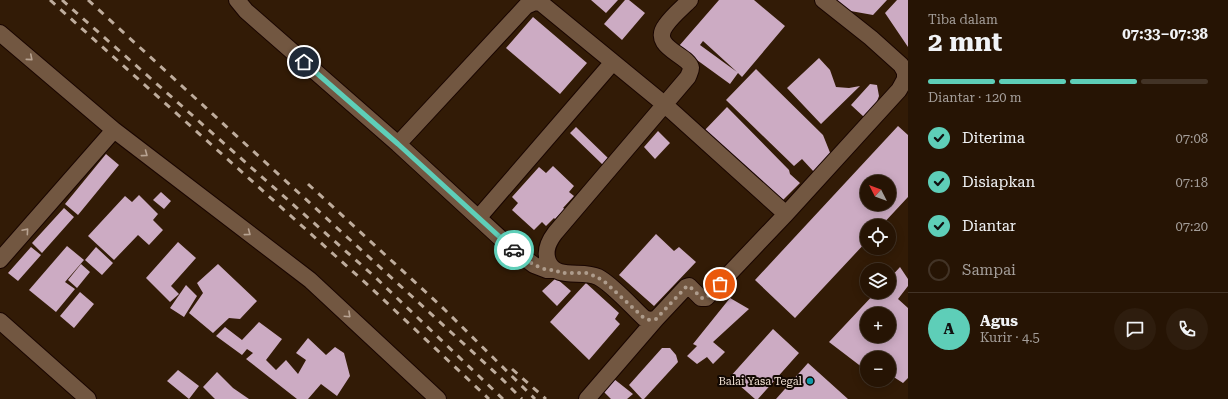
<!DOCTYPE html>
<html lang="id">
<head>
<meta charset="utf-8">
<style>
	:root { --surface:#261404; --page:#2e1d0e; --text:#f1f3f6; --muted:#a49e9a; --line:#423326; --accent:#5eceb8 }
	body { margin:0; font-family:"Roboto Serif",serif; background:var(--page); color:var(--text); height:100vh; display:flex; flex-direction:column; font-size:15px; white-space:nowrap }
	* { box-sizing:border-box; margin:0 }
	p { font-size:13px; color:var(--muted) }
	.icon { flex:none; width:22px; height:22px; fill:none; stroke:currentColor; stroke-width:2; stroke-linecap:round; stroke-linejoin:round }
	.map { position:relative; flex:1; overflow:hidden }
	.panel { display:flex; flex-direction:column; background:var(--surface); width:320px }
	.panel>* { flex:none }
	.needle { width:26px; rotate:312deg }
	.fabs { position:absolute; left:860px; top:175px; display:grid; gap:8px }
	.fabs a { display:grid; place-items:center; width:36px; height:36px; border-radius:50%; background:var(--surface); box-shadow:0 2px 10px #0003,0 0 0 1px var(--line); font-size:20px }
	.pin { position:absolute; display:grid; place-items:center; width:34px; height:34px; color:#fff; margin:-17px; border:2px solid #fff; border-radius:50%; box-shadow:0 1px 4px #0007 }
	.courier { position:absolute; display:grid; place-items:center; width:40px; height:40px; margin:-20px; border:3px solid #5eceb8; border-radius:50%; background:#fff; color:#222; box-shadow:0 1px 5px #0007 }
	.summary em { font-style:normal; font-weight:700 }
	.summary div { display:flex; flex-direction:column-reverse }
	.summary { display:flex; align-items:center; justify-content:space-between; height:68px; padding:0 20px }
	h1 { font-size:26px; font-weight:700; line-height:30px }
	.bar { display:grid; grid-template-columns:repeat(4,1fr); gap:6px 4px; align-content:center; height:48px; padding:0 20px }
	.bar i { height:5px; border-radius:3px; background:var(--line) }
	.bar .active { background:var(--accent) }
	.bar p { grid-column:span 4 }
	.line { display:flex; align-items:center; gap:10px; padding:0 20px; border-top:1px solid var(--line) }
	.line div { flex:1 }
	.round { display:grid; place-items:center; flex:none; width:42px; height:42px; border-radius:21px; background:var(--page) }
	ol { padding:0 20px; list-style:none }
	li { display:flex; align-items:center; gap:12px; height:44px }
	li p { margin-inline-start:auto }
	li .icon { padding:4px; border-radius:50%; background:var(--accent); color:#111; stroke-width:4 }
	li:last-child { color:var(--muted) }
	li i { width:22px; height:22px; border:2px solid var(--line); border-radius:50% }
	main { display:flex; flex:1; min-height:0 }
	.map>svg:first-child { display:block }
	.building { fill:#ccabc3; fill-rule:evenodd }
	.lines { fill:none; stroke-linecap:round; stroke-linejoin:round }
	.minor-casing { stroke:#190500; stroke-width:18 }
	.minor { stroke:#725741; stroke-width:16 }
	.rail { stroke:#beac9c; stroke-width:3; stroke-dasharray:7 7; stroke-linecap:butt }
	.oneway { stroke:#b8a392 }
	.done { stroke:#ae9c8c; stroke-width:4; stroke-dasharray:0 7.2 }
	.route { stroke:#5eceb8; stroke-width:5 }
	.culture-dot { fill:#0f9aa8; stroke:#120802; stroke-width:1.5 }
	.labels { text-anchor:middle; stroke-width:4; stroke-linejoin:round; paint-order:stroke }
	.poi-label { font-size:11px; fill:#f1e1d4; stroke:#120802; text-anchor:end }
</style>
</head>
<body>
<main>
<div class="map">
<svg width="908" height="399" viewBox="0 0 908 399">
	<rect width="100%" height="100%" fill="#321b06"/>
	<!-- building -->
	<path class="building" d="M591 0H618L606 13Z
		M625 0H629L645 13 622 40 604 24Z
		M719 0H754L785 26 742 77 738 73 730 84 690 55 679 46ZM703 41 737 72 700 45Z
		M834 0H887L873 15 845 10Z
		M897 0H908V47L885 13Z
		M533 17 587 63 560 94 506 48Z
		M819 58 830 70 836 87 849 88 860 86 821 124 787 88Z
		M756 69 823 135 831 155 814 172 802 159 794 166 726 100Z
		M870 84 877 85 879 96 876 104 864 117 851 105Z
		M727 107 789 170 790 174 800 183 779 204 703 132Z
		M898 126 908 135V197L881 226H867V241L795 318 755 280ZM867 182H889V204H867Z
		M576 127 610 160 604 166 570 133Z
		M658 131 670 143 655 159 644 147Z
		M106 154 119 165 78 215 65 204Z
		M553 166 574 186 569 192 574 196 563 208 565 209 555 219 554 218 546 226 542 222 534 230 512 210 518 203 512 197 539 167 546 173Z
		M161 192 171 201 164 209 153 200Z
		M139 195 158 214 153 220 163 230 149 245 138 235 114 260 88 236 125 196 132 202Z
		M64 208 74 217 42 253 32 243Z
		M656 234 674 251 679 247 696 262 654 306 619 275Z
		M178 242 196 258 171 286 179 294 170 302 146 278Z
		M67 246 84 260 65 282 75 289 56 312 29 290Z
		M31 247 41 255 18 281 8 273Z
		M96 247 113 263 102 275 85 260Z
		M81 264 90 272 77 288 68 280Z
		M218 264 257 301 240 319 229 318 213 333 189 313 203 293 197 283Z
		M900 267 908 279V286L898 299 908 308V378L903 383 889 374V358H867V371L829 342 876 292H889V279ZM867 314H889V336H867Z
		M556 278 571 291 557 306 542 291Z
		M586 283 619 313 615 319 620 324 589 360 550 322Z
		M186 285 197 296 184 317 170 308Z
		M80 292 94 304 74 328 60 316Z
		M730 298 749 309 713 342 725 352 713 364 707 357 697 364 687 356 697 346 693 344Z
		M259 322 282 339 266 360 276 370 286 360 298 374 306 360 296 353 308 338 326 355 335 347 344 353 350 376 337 396 321 384 308 399H297L246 359 253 353 247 349 242 355 216 336 225 327 242 340Z
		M773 329 799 353 758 399H755L730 377Z
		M662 348H670L676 355 678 362 644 399H642L629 385Z
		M808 363 848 399H776Z
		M178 370 199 386 189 399 167 381Z
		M217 372 233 388 249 399H215L203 387Z
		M614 379 633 394 627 399H611L602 390Z"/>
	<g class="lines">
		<defs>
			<path id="minor" d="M237 0 246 11 398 144 510 247 534 265 547 270H555
				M690 0C682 8 672 16 666 25 649 47 689 55 691 68 691 71 689 74 688 77L555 233C549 241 544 250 548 261 556 281 582 269 598 277 612 284 632 307 644 318L650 320 656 319 686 287 689 286 701 298H706L709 295 786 214 899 90 905 79V72L901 65 871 38 823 0
				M0 33 114 130 310 280 438 399
				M398 144 526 6 535 2 541 3 664 104 786 214
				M479 217 613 62
				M0 260 114 130
				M0 321 88 399
				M587 399 656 319"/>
		</defs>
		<!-- minor casing -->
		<use href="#minor" class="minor-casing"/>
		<!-- minor -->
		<use href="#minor" class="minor"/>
		<!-- rail -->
		<path class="rail" d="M50 0 369 286 489 399
			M62 0 375 277 503 399
			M88 0 500 377 522 399
			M308 184 442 307 535 399
			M512 369 546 399"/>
	</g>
	<!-- one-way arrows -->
	<defs><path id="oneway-chevron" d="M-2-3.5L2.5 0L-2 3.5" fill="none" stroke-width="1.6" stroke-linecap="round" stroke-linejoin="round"/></defs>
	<g class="oneway">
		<use href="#oneway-chevron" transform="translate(30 58) rotate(41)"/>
		<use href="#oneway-chevron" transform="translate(145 154) rotate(37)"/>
		<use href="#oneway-chevron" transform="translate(26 231) rotate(-49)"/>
		<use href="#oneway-chevron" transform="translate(248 233) rotate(37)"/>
		<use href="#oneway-chevron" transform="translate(348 315) rotate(43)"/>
	</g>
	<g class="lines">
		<!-- done -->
		<path class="done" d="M514 250 534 265 547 270H556L560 273H587L597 277 606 283 644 318 650 320 656 319 686 287 689 286 702 298H706L720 284"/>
		<!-- route -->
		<path class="route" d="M304 62 398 144 514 250"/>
	</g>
	<!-- markers -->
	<circle class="culture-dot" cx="810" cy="381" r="4"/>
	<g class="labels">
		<!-- poi labels -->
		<g class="poi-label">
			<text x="802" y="385">Balai Yasa Tegal</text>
		</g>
	</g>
</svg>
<div class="fabs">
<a><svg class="needle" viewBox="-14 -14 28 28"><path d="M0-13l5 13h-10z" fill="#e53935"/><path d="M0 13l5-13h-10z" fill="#a49e9a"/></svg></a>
<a><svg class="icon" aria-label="locate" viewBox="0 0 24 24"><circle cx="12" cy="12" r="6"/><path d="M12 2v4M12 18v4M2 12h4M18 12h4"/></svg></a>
<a><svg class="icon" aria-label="layers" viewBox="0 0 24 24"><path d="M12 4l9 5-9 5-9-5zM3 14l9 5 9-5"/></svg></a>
<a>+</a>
<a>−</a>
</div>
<div class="pin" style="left:720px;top:284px;background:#ea580c"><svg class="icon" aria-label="bag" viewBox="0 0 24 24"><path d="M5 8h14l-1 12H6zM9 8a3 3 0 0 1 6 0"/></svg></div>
<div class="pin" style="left:304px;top:62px;background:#1f2937"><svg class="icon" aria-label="home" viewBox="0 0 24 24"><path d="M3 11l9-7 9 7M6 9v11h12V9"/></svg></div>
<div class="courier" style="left:514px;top:250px"><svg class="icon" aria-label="car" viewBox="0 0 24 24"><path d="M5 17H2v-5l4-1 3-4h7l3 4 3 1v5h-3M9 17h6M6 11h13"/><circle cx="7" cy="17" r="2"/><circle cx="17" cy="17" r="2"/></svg></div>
</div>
<section class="panel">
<div class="summary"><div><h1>2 mnt</h1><p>Tiba dalam</p></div><em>07:33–07:38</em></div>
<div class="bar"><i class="active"></i><i class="active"></i><i class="active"></i><i></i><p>Diantar · 120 m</p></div>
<ol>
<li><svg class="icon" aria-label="check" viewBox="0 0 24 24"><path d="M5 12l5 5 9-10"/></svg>Diterima<p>07:08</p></li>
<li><svg class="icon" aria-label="check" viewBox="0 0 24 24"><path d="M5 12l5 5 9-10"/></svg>Disiapkan<p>07:18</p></li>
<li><svg class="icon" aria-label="check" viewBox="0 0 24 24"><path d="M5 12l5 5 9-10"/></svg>Diantar<p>07:20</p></li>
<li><i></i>Sampai</li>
</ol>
<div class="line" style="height:72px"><b class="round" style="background:var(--accent);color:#111">A</b><div><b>Agus</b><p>Kurir · 4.5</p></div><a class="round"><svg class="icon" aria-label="chat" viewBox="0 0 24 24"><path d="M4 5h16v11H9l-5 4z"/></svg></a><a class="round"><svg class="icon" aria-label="phone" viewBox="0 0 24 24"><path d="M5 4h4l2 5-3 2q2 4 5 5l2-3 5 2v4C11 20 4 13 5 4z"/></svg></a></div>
</section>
</main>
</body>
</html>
